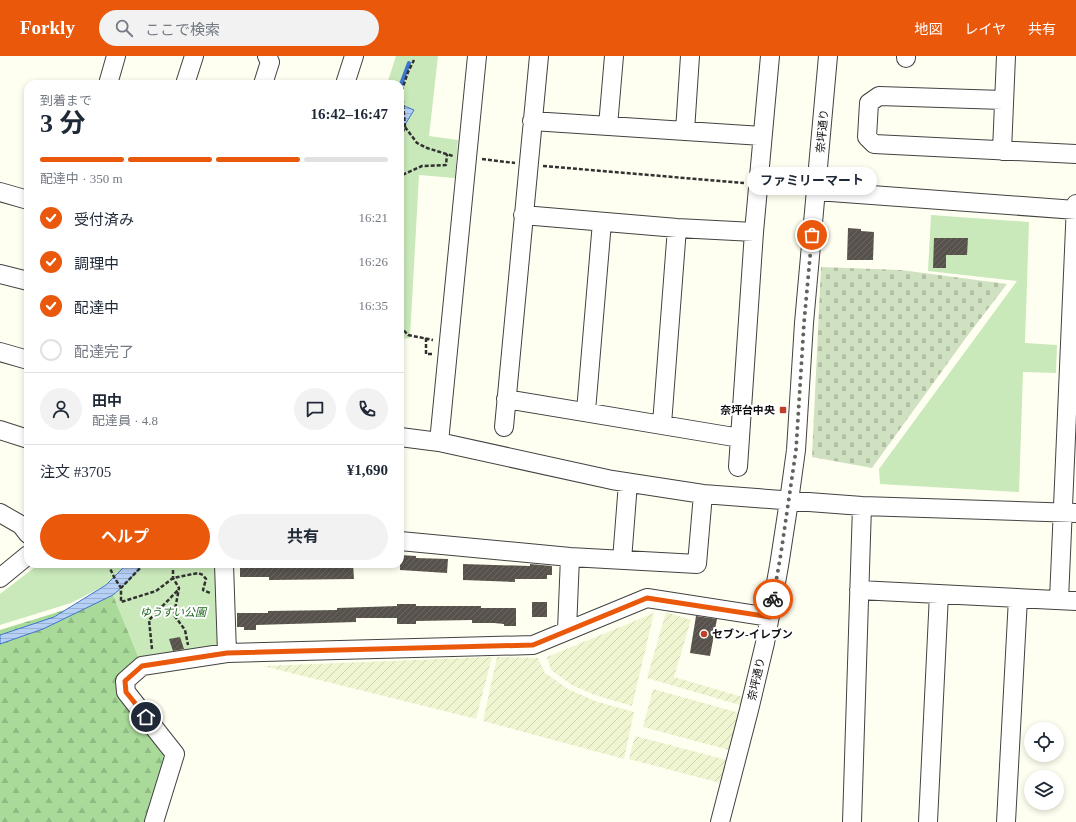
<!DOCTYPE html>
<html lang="ja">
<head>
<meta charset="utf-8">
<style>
	:root { --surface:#fff; --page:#f2f2f3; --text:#1f2937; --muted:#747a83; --line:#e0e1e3; --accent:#ea580c }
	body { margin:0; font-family:"Times New Roman","Noto Sans JP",serif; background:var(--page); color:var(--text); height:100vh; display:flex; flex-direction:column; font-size:15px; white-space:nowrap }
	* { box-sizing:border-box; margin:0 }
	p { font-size:13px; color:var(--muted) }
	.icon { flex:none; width:22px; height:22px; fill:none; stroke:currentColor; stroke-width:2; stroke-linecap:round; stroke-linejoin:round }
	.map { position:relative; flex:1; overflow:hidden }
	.drawer { position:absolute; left:24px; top:24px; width:380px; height:488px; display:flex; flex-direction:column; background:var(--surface); border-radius:12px; box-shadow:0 2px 6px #0003 }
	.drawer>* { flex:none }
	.tools { position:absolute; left:1024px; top:666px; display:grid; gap:8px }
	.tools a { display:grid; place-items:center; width:40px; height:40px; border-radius:50%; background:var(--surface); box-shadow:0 2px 6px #0003; font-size:20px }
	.pin { position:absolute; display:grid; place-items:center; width:34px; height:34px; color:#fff; margin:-17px; border:2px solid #fff; border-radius:50%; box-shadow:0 1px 4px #0007 }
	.courier { position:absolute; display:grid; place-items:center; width:40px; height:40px; margin:-20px; border:3px solid #ea580c; border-radius:50%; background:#fff; color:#222; box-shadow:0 1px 5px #0007 }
	.bubble { position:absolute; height:28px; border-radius:14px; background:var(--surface); box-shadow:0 2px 6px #0003; font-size:13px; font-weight:700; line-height:28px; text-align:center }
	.headline em { font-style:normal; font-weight:700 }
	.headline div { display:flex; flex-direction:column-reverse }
	.headline { display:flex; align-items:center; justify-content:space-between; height:68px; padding:0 16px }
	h1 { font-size:26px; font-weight:700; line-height:30px }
	.bar { display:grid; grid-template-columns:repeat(4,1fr); gap:6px 4px; align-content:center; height:48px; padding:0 16px }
	.bar i { height:5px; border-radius:3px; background:var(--line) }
	.bar .on { background:var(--accent) }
	.bar p { grid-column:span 4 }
	.line { display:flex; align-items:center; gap:10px; padding:0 16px; border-top:1px solid var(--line) }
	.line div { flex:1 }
	.round { display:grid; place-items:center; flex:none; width:42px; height:42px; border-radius:21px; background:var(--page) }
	ol { padding:0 16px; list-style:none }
	li { display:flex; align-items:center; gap:12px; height:44px }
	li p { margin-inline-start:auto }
	li .icon { padding:4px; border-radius:50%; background:var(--accent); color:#fff; stroke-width:4 }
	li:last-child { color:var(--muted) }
	li i { width:22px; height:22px; border:2px solid var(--line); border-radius:50% }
	.button { display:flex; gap:8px; margin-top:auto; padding:8px 16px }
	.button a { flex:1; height:46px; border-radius:24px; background:var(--accent); color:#fff; font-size:16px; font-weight:700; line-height:46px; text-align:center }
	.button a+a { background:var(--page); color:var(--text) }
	header { display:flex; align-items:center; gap:24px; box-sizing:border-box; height:56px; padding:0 20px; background:var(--accent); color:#fff }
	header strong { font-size:19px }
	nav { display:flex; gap:22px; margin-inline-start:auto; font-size:14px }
	.search { width:280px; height:36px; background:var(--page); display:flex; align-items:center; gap:10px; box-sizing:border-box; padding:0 14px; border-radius:22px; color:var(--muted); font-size:15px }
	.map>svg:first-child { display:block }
	.farmland { fill:url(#farmland-furrows) }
	.green { fill:#c9e9ba }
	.forest { fill:url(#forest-firs) }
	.cemetery { fill:url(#cemetery-stones) }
	.water { fill:url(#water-rules); stroke:#3e75cc }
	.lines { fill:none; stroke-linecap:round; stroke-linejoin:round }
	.stream { stroke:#3e75cc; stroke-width:4 }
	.building { fill:url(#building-hatch) }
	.minor-casing { stroke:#424242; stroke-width:20 }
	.path { stroke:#313131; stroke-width:2.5; stroke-dasharray:4 2; stroke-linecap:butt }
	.minor { stroke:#fff; stroke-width:18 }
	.done { stroke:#63635e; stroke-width:4; stroke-dasharray:0 7.2 }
	.route { stroke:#ea580c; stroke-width:5 }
	.poi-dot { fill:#be4028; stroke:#fff; stroke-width:1.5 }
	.labels { text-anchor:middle; stroke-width:4; stroke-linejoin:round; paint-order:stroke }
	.street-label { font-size:11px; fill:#0f0f0f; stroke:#fff }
	.poi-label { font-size:11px; font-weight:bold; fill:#0f0f0f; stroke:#fff; text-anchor:end }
	.park-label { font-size:11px; font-style:italic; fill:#1f661f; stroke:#fff }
</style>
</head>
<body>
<header>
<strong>Forkly</strong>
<div class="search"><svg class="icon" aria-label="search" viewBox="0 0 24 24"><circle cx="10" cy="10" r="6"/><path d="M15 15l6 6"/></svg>ここで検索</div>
<nav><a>地図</a><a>レイヤ</a><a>共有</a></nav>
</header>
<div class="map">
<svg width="1076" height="766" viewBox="0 0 1076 766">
	<defs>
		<pattern id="farmland-furrows" width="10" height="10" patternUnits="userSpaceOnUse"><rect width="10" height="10" fill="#f0f5d1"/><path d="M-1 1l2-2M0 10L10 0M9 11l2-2" fill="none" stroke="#cdd1b2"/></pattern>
		<pattern id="forest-firs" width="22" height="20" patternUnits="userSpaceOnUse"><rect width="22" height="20" fill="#a9da9a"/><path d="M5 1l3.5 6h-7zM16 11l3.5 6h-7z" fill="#90ba84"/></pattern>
		<pattern id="cemetery-stones" width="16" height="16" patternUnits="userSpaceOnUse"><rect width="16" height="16" fill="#d0e1c1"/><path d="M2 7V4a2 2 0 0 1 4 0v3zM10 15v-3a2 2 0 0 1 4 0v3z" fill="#b1c0a5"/></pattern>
		<pattern id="water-rules" width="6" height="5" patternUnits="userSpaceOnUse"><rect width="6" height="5" fill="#b6d0f5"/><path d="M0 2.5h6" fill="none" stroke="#9bb1d1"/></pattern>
		<pattern id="building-hatch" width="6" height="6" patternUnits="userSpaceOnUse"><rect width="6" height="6" fill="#57524b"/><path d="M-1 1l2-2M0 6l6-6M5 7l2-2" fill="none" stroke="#6a6661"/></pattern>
	</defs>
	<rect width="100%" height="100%" fill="#fffff1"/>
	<!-- farmland -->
	<path class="farmland" d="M666 556 691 564 674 621 746 642 743 650 647 622Z
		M654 557 632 650 595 639 572 629 551 614 547 601Z
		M492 601 476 663 263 610Z
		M497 601 538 602 545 617 568 633 595 645 634 656 624 703 483 665Z
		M653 633 743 658 733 695 643 671Z
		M635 680 731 705 724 728 629 703Z"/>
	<!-- green -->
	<path class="green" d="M396 0H438L429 80 458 84 455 122 419 119 410 282 401 283 400 290V28H387Z
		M931 159 1029 166 1025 287 1057 289 1056 317 1023 316 1019 436 880 428 879 413 1017 225 928 215Z
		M39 508H224L227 597 142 610 113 539 106 529 71 547 0 569V538Z"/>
	<!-- forest -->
	<path class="forest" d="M113 539 142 610 125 625 175 698 154 766H0V574Z"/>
	<!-- cemetery -->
	<path class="cemetery" d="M821 211 901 214 1007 228 968 279 872 412 812 401Z"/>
	<!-- water -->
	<path class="water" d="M402 49 414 54 400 77V51Z
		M127 508H144L121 532 113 539 43 573 0 588V579L54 561 106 529Z"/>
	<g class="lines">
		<!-- stream -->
		<path class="stream" d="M400 31 409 7"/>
	</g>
	<!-- building -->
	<path class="building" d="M848 172 861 173V175L874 176 873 204H847Z
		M934 182H968L967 199H946V212H933Z
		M400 499 416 500V502L448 503 447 517 400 514Z
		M240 508 311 510V508H353L354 523 269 524V521H240Z
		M463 508 530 510V508L552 510V519H547V523H515V526L463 524Z
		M532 546H547V561H532Z
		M397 548H416V550H481V552H516V570H504V568L494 567H472V564L416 565V568H397V562H356V566L256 569V574H244V571H237V557H268V555L337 554V552L397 550Z
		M696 560 717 563 710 600 690 597Z
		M180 581 184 593 173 595 169 583Z"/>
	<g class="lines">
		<defs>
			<path id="minor" d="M906 2V0
				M108 28 116 0
				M185 28 194 0
				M263 28 270 6 267 0
				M345 28 354 0
				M1003 44 879 40 869 47 867 81 874 88 1076 98
				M532 65 762 80
				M608 70 614 0
				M685 75 690 0
				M1002 95 1006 0
				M817 135 1076 154
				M0 136 28 144
				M523 159 677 172 754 176
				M0 218 28 225
				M0 296 28 304
				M506 343 740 382
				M586 355 602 166
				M662 368 677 172
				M504 371 539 0
				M0 374 28 383
				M400 381 439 386 612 424 703 438 862 450 1076 457
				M439 386 477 0
				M738 411 754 176 770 0
				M0 457 21 469 28 478
				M400 485 570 501 697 508 703 438
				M622 504 628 427
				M224 508 227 597
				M0 522 28 499
				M859 534 1076 545
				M1059 544 1076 148
				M567 574 570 501
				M154 766 175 698 126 636 125 625 142 610 227 597 533 589 647 542 770 561
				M720 766 749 654 765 587 779 510 789 445 796 394 804 267 828 0
				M852 766 862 450
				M928 766 939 538
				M1006 766 1018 542"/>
		</defs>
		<!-- minor casing -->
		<use href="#minor" class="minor-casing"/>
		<!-- path -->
		<path class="path" d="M405 71 417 87 427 92 453 100
			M400 82 405 71 402 34 408 16 414 4
			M482 103 515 107
			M543 110 744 127
			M400 124 402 119 422 110 446 109 447 98
			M773 130 801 133
			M400 270 408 279 433 284
			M426 282V298H432
			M108 508 114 521 121 532
			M144 508 121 532V546L156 535 173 522 198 517 203 519 206 523 203 534 210 537
			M173 508V522L179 532 174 559 185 574 188 589
			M152 593 149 564 179 533"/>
		<!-- minor -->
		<use href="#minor" class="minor"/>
	</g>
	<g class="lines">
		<!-- done -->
		<path class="done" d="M773 543 781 497 796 394 804 267 812 179"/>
		<!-- route -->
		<path class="route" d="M146 661 126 636 125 625 142 610 227 597 533 589 647 542 770 561 773 543"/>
	</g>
	<!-- markers -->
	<g class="poi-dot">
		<rect x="779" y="350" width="8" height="8" rx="2"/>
		<circle cx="704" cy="578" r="4"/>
	</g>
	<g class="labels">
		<!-- street labels -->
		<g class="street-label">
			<text transform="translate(822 75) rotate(-85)" y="4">奈坪通り</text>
			<text transform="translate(756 623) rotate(-77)" y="4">奈坪通り</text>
		</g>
		<!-- poi labels -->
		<g class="poi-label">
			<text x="775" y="358">奈坪台中央</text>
			<text x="712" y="582" text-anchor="start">セブン-イレブン</text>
		</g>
		<!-- park labels -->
		<g class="park-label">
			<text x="173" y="560">ゆうすい公園</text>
		</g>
	</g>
</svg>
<div class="tools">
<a><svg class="icon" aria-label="locate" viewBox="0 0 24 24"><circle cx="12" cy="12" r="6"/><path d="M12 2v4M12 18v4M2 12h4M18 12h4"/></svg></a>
<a><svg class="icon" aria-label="layers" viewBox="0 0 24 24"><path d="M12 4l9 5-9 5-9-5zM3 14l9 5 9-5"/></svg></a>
</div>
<div class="pin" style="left:812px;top:179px;background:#ea580c"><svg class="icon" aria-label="bag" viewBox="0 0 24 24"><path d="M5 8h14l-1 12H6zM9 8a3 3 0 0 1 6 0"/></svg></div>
<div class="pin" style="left:146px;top:661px;background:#1f2937"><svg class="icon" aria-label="home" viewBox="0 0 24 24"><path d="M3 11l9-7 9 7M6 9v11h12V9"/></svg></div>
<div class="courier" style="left:773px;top:543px"><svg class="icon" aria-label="bike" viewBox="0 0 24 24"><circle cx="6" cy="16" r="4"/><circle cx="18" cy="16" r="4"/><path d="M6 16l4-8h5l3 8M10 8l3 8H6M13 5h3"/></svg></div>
<div class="bubble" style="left:747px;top:111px;width:130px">ファミリーマート</div>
<section class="drawer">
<div class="headline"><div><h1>3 分</h1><p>到着まで</p></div><em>16:42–16:47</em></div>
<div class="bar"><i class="on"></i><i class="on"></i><i class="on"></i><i></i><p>配達中 · 350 m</p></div>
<ol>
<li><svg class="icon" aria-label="check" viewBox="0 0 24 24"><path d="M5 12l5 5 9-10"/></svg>受付済み<p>16:21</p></li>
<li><svg class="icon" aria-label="check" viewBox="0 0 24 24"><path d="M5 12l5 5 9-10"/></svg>調理中<p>16:26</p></li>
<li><svg class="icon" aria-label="check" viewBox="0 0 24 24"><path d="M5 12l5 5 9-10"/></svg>配達中<p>16:35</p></li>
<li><i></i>配達完了</li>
</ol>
<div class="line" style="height:72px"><a class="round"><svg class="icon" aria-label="person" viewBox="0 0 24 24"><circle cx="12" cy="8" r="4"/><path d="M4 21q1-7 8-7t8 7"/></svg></a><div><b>田中</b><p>配達員 · 4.8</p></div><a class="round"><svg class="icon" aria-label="chat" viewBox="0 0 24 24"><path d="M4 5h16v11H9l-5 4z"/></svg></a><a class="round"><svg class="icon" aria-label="phone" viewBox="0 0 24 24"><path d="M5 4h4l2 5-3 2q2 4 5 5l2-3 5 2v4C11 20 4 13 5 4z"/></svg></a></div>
<div class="line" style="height:52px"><div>注文 #3705</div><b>¥1,690</b></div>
<div class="button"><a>ヘルプ</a><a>共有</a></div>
</section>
</div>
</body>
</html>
